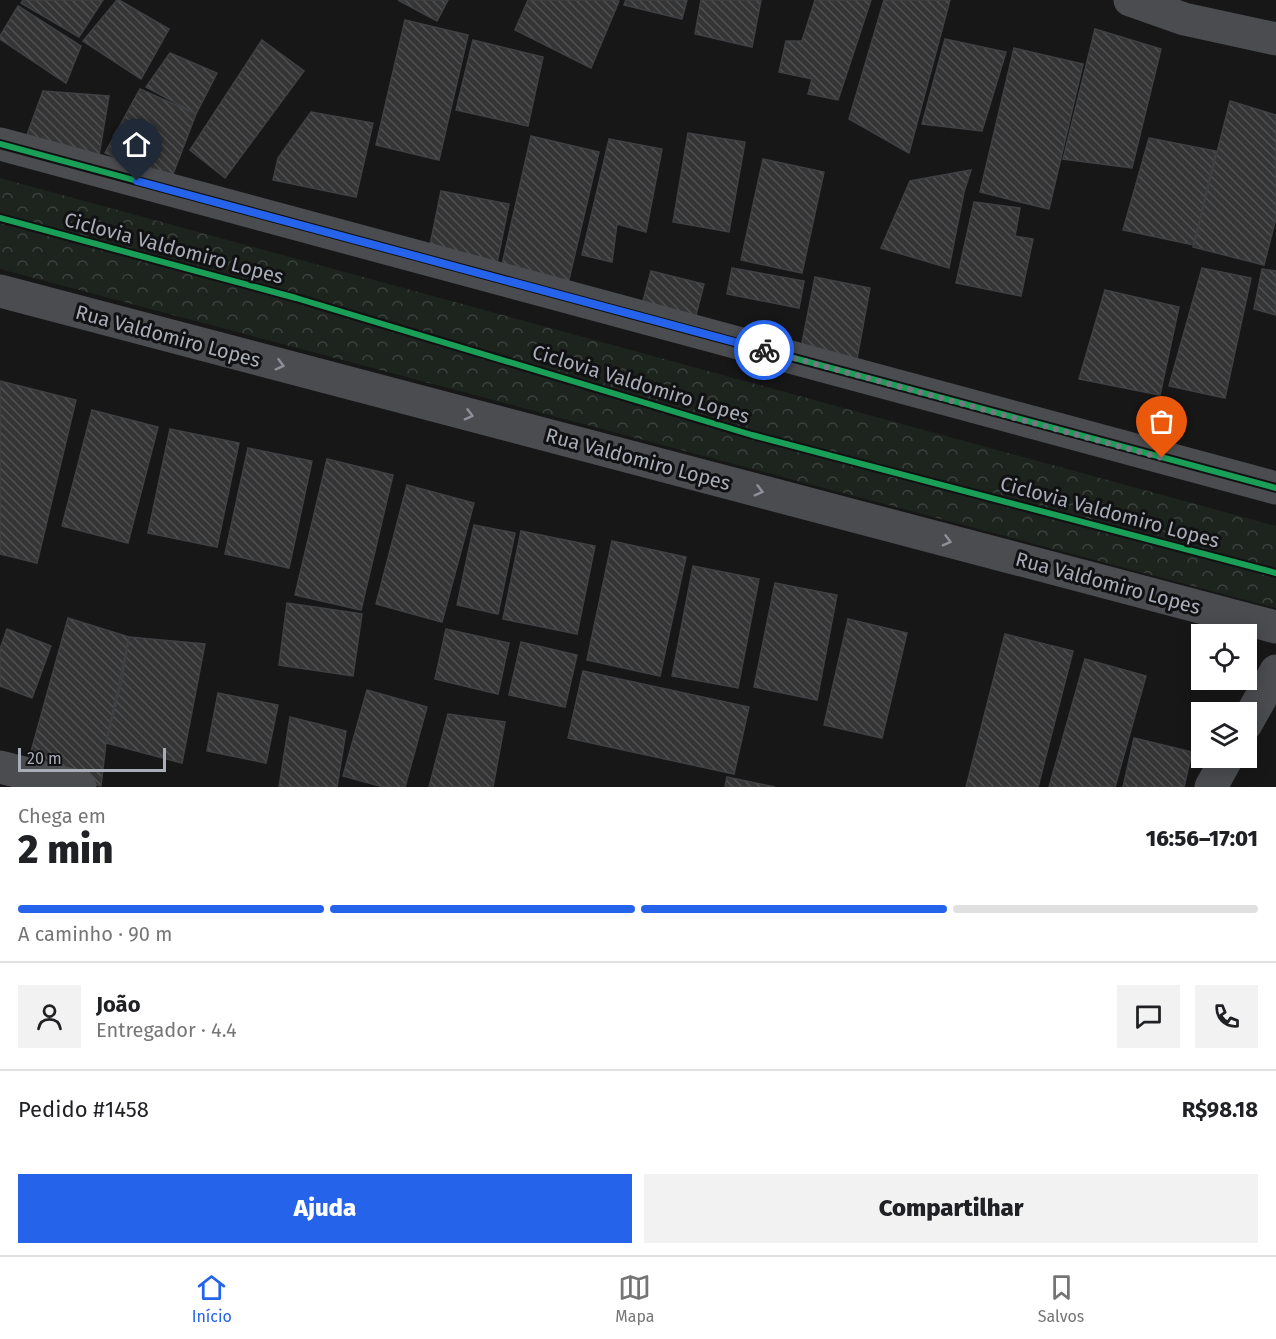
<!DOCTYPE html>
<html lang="pt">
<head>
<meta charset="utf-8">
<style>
	:root { --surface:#fff; --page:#f2f2f2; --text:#202124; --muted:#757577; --line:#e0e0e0; --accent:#2563eb }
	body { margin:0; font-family:"Fira Sans",sans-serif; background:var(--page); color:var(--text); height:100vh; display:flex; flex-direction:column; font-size:22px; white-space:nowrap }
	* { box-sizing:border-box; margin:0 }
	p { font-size:20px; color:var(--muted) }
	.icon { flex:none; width:33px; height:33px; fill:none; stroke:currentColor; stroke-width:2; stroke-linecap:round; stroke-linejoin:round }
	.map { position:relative; height:787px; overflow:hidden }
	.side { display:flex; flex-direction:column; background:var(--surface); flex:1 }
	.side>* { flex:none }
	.buttons { position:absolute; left:1191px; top:624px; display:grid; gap:12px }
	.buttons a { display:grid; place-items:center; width:66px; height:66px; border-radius:0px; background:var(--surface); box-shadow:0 3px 15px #0003; font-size:30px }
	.scale { position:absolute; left:18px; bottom:15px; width:148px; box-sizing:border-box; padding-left:6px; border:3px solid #a8adb8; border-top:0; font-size:16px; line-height:21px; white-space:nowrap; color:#a8adb8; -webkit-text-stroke:4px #111113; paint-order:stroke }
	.pin { position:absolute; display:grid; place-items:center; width:51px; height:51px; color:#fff; margin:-62px -26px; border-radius:50% 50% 50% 0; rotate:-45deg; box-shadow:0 0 6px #0007 }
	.pin .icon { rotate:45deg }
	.courier { position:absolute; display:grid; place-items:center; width:60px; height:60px; margin:-30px; border:4px solid #2563eb; border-radius:50%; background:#fff; color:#222; box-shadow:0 2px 8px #0007 }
	.head em { font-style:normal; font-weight:800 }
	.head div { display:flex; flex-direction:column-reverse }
	.head { display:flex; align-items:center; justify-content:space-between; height:102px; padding:0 18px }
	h1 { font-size:39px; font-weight:800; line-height:45px }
	.bar { display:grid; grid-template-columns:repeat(4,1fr); gap:9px 6px; align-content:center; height:72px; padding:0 18px }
	.bar i { height:8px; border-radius:4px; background:var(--line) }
	.bar .selected { background:var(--accent) }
	.bar p { grid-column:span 4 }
	.line { display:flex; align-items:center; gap:15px; padding:0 18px; border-top:2px solid var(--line) }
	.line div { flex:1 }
	.round { display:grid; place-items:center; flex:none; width:63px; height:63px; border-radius:0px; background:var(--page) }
	.button { display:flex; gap:12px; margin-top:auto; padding:12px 18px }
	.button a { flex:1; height:69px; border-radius:0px; background:var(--accent); color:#fff; font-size:24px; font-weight:800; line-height:69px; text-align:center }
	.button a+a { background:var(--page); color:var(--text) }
	.dock { display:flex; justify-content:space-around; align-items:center; height:84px; border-top:2px solid var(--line); background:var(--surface); font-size:16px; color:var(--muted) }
	.dock a { display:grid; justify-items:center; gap:3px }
	.dock .selected { color:var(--accent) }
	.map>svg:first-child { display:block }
	.park { fill:url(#park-crowns) }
	.building { fill:url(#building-back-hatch); stroke:#3f4043; stroke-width:1.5 }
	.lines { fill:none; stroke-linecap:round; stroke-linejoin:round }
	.minor { stroke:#4b4c50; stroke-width:33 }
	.cycleway-casing { stroke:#111113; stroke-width:10 }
	.cycleway { stroke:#1a9f57; stroke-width:6 }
	.oneway { stroke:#8c9099 }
	.done { stroke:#757880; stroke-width:6; stroke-dasharray:0 10.8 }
	.route { stroke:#2563eb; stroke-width:8 }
	.labels { text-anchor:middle; stroke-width:6; stroke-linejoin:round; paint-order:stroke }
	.street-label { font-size:20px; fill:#a8adb8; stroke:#111113 }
</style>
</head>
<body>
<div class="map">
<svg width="1276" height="787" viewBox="0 0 1276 787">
	<defs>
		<pattern id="park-crowns" width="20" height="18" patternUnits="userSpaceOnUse" patternTransform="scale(1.5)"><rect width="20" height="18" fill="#1d241e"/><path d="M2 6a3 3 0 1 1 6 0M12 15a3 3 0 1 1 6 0" fill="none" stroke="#3b413d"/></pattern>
		<pattern id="building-back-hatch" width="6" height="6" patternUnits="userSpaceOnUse" patternTransform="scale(1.5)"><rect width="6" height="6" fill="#353536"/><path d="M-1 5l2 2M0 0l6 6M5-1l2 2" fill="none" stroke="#4f5051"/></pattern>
	</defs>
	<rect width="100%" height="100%" fill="#171717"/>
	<!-- park -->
	<path class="park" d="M0 178 1276 526V608L0 269Z"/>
	<!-- building -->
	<path class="building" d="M23 0H103L79 37 21 3Z
		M117 0H119L169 29 141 79 83 41Z
		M398 0H448L437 21Z
		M528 0H613L619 1 591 68 515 30Z
		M626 0H687L682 19 624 5Z
		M701 0H761L752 47 695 34Z
		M815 0H871L838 100 808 94 812 79 779 72 786 41H802Z
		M884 0H950L909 153 849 119Z
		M18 6 81 46 66 83 0 39V36Z
		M405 20 468 35 439 160 376 145Z
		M1095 29 1161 49 1132 168 1063 159Z
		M945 39 1006 52 982 131 922 124Z
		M262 40 304 71 225 178 190 150Z
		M473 40 543 57 528 126 456 110Z
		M1014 48 1083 64 1049 209 980 192Z
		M170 53 217 73 196 114 146 87Z
		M140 89 196 114 170 182 105 153Z
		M43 91 109 96 99 155 24 143Z
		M1230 101 1276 115V218L1264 265 1193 247Z
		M311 112 373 123 356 197 273 180 278 158Z
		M688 133 745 142 729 232 673 222Z
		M531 136 599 152 567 288 501 269Z
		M1149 138 1216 151 1194 245 1123 230Z
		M609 139 662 149 646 232 617 224 612 262 582 255Z
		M763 159 824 172 802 273 741 260Z
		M971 170 964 192 949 268 881 248 910 181Z
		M441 191 509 204 496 268 428 255Z
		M974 202 1020 208 1015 236 1033 239 1021 296 956 283Z
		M732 268 804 281 799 308 727 294Z
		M1202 268 1251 278 1225 398 1169 386Z
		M1262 269 1276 271V315L1254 309Z
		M651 271 704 284 695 319 642 305Z
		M815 277 870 288 856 364 800 353Z
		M1105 290 1179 307 1160 395 1079 379Z
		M0 381 76 400 37 563 0 554Z
		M92 410 158 427 128 543 62 526Z
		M170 429 239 443 217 547 148 533Z
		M248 448 312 461 289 568 225 554Z
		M327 459 393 475 361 610 295 595Z
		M407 485 474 503 442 622 376 604Z
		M474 525 515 533 498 614 457 605Z
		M521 531 595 546 577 634 503 619Z
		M612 541 686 557 660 676 587 660Z
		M693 566 759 579 738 688 672 676Z
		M775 583 837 595 817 700 754 687Z
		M287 603 362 614 353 676 279 665Z
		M68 618 129 637 122 680 106 743 101 786 27 766Z
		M848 619 907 633 882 738 824 725Z
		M7 629 51 646 32 698 0 686V649Z
		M446 629 509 643 498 694 435 679Z
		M1005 634 1073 651 1038 787H966Z
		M129 637 205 644 182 763 106 743Z
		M521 642 577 655 565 707 509 695Z
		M1085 659 1146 676 1115 787H1049Z
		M583 671 749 707 734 774 568 738Z
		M367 690 427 707 405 787H383L343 776Z
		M218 693 278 705 266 763 207 751Z
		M448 714 505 722 493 787H429Z
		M290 717 346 731 337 787H279Z
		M1134 738 1192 752 1184 787H1123Z
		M727 777 775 787H725Z"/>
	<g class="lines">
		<!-- minor -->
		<path class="minor" d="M1130 0 1184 19 1276 39
			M0 144 1276 488
			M0 291 1276 627
			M1246 724 1276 671
			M0 767 80 787
			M1211 787 1227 758"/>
		<defs>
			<path id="cycleway" d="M0 144 1276 488
				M0 218 296 298 752 435 1276 573"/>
		</defs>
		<!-- cycleway casing -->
		<use href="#cycleway" class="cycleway-casing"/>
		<!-- cycleway -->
		<use href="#cycleway" class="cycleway"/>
	</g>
	<!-- one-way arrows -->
	<defs><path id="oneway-chevron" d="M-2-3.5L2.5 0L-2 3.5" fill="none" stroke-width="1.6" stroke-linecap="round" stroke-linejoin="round" transform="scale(1.5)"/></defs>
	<g class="oneway">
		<use href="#oneway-chevron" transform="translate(280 365) rotate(15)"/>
		<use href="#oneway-chevron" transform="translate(469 415) rotate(15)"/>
		<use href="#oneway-chevron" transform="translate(759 491) rotate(15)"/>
		<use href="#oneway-chevron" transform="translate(947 541) rotate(15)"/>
	</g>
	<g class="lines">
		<!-- done -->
		<path class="done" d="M764 350 1162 458"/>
		<!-- route -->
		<path class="route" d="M137 181 764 350"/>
	</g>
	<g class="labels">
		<!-- street labels -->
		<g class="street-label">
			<text transform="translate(174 248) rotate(15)" y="7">Ciclovia Valdomiro Lopes</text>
			<text transform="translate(168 336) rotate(15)" y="7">Rua Valdomiro Lopes</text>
			<text transform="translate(641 384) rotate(17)" y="7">Ciclovia Valdomiro Lopes</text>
			<text transform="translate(638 459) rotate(15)" y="7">Rua Valdomiro Lopes</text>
			<text transform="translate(1110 512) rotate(15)" y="7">Ciclovia Valdomiro Lopes</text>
			<text transform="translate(1108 583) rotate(15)" y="7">Rua Valdomiro Lopes</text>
		</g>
	</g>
</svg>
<div class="buttons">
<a><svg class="icon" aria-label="locate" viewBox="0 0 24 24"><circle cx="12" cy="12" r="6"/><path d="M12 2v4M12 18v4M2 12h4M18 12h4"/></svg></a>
<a><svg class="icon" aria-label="layers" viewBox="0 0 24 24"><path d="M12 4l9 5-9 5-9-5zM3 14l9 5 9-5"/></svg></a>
</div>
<div class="scale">20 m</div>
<div class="pin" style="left:1162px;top:458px;background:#ea580c"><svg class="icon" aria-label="bag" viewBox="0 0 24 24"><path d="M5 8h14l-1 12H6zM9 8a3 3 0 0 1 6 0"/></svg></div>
<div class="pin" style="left:137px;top:181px;background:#1f2937"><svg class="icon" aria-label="home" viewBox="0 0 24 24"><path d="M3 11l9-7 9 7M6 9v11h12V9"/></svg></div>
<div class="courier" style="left:764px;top:350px"><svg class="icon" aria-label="bike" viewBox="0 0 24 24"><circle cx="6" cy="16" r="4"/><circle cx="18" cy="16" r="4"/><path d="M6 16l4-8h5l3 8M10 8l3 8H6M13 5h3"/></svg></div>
</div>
<section class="side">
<div class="head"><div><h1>2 min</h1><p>Chega em</p></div><em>16:56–17:01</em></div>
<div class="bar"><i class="selected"></i><i class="selected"></i><i class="selected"></i><i></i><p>A caminho · 90 m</p></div>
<div class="line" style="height:108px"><a class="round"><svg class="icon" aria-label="person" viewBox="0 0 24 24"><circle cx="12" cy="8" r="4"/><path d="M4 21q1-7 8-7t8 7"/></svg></a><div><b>João</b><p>Entregador · 4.4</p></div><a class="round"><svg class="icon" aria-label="chat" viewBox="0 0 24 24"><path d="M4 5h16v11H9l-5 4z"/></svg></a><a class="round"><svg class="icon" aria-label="phone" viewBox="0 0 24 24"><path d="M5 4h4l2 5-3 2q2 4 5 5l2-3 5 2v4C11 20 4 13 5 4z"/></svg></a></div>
<div class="line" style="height:78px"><div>Pedido #1458</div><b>R$98.18</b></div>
<div class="button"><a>Ajuda</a><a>Compartilhar</a></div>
</section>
<nav class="dock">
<a class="selected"><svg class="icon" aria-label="home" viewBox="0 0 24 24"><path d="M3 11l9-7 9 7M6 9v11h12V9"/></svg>Início</a>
<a><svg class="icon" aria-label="map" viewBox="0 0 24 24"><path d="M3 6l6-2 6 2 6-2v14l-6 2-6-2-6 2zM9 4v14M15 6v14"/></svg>Mapa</a>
<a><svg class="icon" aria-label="saved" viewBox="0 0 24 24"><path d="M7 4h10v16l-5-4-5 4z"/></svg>Salvos</a>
</nav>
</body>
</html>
